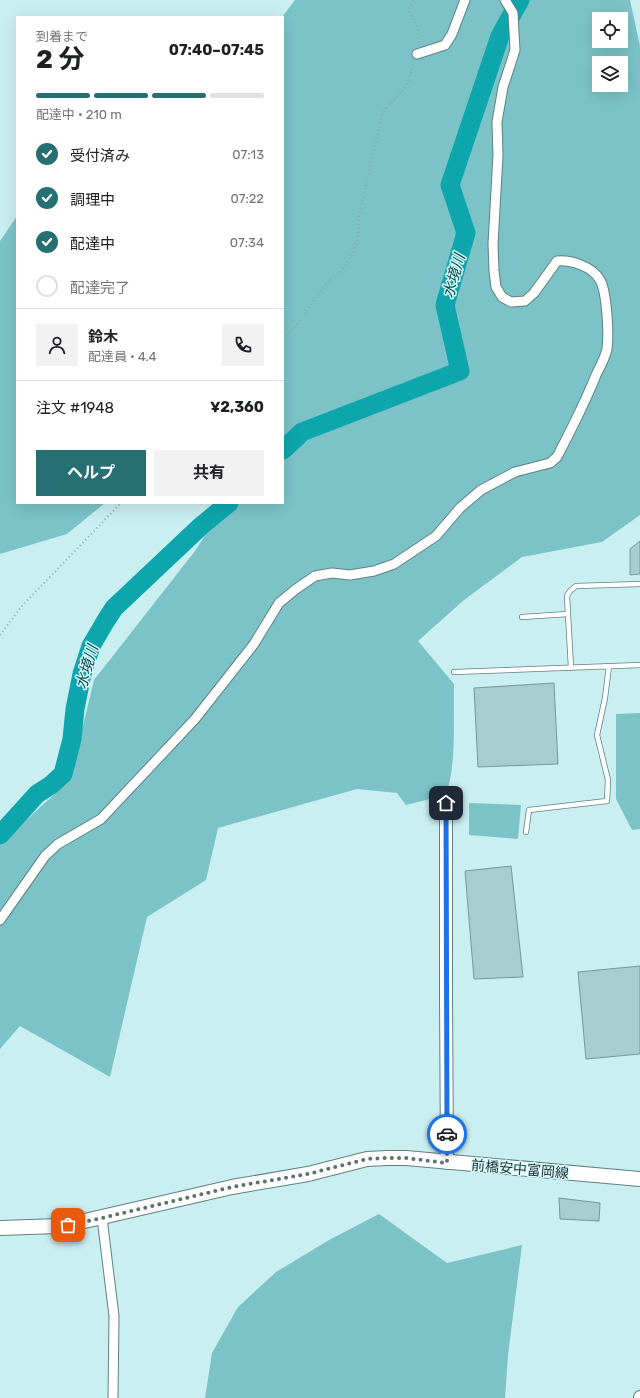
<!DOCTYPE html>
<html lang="ja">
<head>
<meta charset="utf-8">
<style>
	:root { --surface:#fff; --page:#f2f2f2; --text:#202124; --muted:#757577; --line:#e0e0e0; --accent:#267074 }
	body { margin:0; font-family:Rubik,"Noto Sans JP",sans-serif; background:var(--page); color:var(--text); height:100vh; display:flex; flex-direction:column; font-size:15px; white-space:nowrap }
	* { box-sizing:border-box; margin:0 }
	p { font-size:13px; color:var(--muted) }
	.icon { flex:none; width:22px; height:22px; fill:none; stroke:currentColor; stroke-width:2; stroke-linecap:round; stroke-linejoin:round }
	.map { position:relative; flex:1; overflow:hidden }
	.sheet { position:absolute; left:16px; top:16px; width:268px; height:488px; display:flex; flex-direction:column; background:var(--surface); border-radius:0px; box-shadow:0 4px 16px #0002 }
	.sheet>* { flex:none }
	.controls { position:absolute; left:592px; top:12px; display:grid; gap:8px }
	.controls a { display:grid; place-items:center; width:36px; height:36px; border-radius:0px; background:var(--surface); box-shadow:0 4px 16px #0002; font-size:20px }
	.pin { position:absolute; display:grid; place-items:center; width:34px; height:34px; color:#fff; margin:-17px; border-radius:8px; box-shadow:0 2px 6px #0006 }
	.courier { position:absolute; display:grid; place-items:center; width:40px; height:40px; margin:-20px; border:3px solid #1a73e8; border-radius:50%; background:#fff; color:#222; box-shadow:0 1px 5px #0007 }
	.headline em { font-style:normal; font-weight:700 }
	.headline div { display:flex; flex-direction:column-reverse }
	.headline { display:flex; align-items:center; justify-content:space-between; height:68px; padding:0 20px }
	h1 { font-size:26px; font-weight:700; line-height:30px }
	.bar { display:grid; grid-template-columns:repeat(4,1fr); gap:6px 4px; align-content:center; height:48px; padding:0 20px }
	.bar i { height:5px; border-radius:3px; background:var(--line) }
	.bar .active { background:var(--accent) }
	.bar p { grid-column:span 4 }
	.line { display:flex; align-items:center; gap:10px; padding:0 20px; border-top:1px solid var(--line) }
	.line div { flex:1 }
	.round { display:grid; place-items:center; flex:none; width:42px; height:42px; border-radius:0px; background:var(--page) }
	ol { padding:0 20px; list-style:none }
	li { display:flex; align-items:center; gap:12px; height:44px }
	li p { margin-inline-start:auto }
	li .icon { padding:4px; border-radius:50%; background:var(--accent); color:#fff; stroke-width:4 }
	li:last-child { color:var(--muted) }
	li i { width:22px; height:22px; border:2px solid var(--line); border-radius:50% }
	.primary-button { display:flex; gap:8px; margin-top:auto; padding:8px 20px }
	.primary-button a { flex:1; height:46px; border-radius:0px; background:var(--accent); color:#fff; font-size:16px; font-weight:700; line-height:46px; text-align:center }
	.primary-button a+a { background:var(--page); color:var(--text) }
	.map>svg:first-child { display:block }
	.green { fill:#7cc3c7; fill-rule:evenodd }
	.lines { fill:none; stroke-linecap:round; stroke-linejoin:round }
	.river { stroke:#0da6ad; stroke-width:19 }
	.building { fill:#a8cdce; stroke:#759899 }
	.lane-casing { stroke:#5f8183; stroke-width:6 }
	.street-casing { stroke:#5f8183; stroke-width:11 }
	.secondary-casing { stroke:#5f8183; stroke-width:14 }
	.primary-casing { stroke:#5f8183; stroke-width:16 }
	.path { stroke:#8ca9ab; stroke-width:2; stroke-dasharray:1 3; stroke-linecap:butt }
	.lane { stroke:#fff; stroke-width:4.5 }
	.street { stroke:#fff; stroke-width:9 }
	.secondary { stroke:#fff; stroke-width:12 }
	.primary { stroke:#fff; stroke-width:14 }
	.done { stroke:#5b7172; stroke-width:4; stroke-dasharray:0 7.2 }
	.route { stroke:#1a73e8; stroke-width:5 }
	.labels { text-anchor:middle; stroke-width:3; stroke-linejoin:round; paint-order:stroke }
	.street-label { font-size:14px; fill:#1f2d2e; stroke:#d7fcfe }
	.water-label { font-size:15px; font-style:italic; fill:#0d4649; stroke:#d7fcfe }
</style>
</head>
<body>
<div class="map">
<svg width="640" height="1398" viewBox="0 0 640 1398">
	<rect width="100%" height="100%" fill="#caeff1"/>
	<!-- green -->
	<path class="green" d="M295 0H630L640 46V515L602 542 522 557 464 600 418 641 454 684C453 719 457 762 446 795L406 805 397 793 357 789 218 828 206 880 147 917 110 1077 20 1026 0 1049V844L70 780 94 680 195 551 226 503H283L282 17ZM599 19H621V41H599ZM599 63H621V85H599Z
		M17 216V503H105L67 534 0 554V241Z
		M640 713V829L632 830 616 799V714Z
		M469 803 521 805 518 839 469 835Z
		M379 1214 447 1263 522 1245 508 1355 505 1398H205L212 1353 238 1307 276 1272 329 1240Z"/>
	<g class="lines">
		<!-- river -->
		<path class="river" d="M283 450 302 432 460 371 445 305 466 233 450 185 500 36 520 0
			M0 835 37 794 51 785 63 774 72 739 75 709 82 674 91 646 105 622 114 608 201 526 229 503"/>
	</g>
	<!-- building -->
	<path class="building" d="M640 541V574L630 575V549Z
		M554 683 558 764 478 767 474 688Z
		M511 866 523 977 474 979 465 871Z
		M640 966V1054L586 1059 578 972Z
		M559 1198 600 1203 599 1221 560 1219Z"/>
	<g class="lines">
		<defs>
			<path id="lane" d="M522 617 568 614
				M571 668 567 596 570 591 576 586 640 584
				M454 672 640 665
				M526 832 529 810 607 801 608 780 597 735 605 698 609 666"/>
			<path id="street" d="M417 54 445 45 452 34 465 0
				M0 920 45 856 58 844 101 819 195 719 254 644 279 603 296 589 315 576 332 573 350 575 374 571 394 564 436 536 460 508 481 490 515 472 550 463 557 457C571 430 585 403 596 375 600 367 605 358 607 349 609 335 607 292 600 280 592 266 571 260 557 261L534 293 525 301 511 302 502 297 496 287 494 271 493 244 498 155 497 122 503 87 515 50 513 13 505 0
				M102 1218 114 1316 113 1398"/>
			<path id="secondary" d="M446 803V994L447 1163
				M640 1398V1397"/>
			<path id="primary" d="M0 1228 59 1226 76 1223 232 1187 308 1174 367 1159 387 1158H406L640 1179"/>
		</defs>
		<!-- lane casing -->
		<use href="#lane" class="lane-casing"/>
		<!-- street casing -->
		<use href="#street" class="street-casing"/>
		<!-- secondary casing -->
		<use href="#secondary" class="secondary-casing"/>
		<!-- primary casing -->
		<use href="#primary" class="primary-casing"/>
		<!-- path -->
		<path class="path" d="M413 0 409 10 418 30 419 43
			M283 338 297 325 322 289 331 279 340 273 351 257 358 238 359 215 382 115 387 107 406 87 414 63
			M0 635 22 606 121 503"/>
		<!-- lane -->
		<use href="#lane" class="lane"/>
		<!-- street -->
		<use href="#street" class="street"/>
		<!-- secondary -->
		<use href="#secondary" class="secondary"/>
		<!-- primary -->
		<use href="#primary" class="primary"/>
	</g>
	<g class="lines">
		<!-- done -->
		<path class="done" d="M68 1225 102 1218 232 1187 308 1174 367 1159 387 1158H406L447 1163V1134"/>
		<!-- route -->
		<path class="route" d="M446 803 447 1134"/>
	</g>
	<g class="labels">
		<!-- street labels -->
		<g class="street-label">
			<text transform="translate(520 1169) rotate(5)" y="5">前橋安中富岡線</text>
		</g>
		<!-- water labels -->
		<g class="water-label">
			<text transform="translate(454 276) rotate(-74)" y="5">水境川</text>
			<text transform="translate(87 667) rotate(-74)" y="5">水境川</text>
		</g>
	</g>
</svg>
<div class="controls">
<a><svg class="icon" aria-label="locate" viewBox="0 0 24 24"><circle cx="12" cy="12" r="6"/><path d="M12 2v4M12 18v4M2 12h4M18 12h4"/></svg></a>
<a><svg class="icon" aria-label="layers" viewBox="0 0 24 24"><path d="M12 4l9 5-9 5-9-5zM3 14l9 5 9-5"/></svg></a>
</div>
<div class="pin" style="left:68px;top:1225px;background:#ea580c"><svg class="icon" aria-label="bag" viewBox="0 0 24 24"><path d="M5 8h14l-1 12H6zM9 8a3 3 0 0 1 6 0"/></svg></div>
<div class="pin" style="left:446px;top:803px;background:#1f2937"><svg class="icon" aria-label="home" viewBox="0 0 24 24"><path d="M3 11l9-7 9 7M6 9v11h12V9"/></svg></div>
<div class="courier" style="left:447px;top:1134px"><svg class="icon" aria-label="car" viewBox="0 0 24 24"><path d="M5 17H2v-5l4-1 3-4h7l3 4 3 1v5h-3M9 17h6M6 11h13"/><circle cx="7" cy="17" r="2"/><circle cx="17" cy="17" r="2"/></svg></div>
<section class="sheet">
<div class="headline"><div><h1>2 分</h1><p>到着まで</p></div><em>07:40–07:45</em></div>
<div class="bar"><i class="active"></i><i class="active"></i><i class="active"></i><i></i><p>配達中 · 210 m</p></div>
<ol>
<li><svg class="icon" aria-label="check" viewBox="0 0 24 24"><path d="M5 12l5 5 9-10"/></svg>受付済み<p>07:13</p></li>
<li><svg class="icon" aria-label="check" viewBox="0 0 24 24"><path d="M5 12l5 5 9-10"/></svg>調理中<p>07:22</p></li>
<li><svg class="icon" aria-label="check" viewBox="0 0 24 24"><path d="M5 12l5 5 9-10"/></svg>配達中<p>07:34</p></li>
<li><i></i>配達完了</li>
</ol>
<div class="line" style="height:72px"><a class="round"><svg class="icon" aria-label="person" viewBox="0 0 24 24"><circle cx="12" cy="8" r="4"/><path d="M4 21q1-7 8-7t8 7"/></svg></a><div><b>鈴木</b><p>配達員 · 4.4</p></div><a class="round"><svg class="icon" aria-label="phone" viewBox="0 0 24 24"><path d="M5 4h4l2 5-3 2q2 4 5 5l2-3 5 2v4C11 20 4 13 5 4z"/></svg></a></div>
<div class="line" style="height:52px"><div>注文 #1948</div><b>¥2,360</b></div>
<div class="primary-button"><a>ヘルプ</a><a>共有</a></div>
</section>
</div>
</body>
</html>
